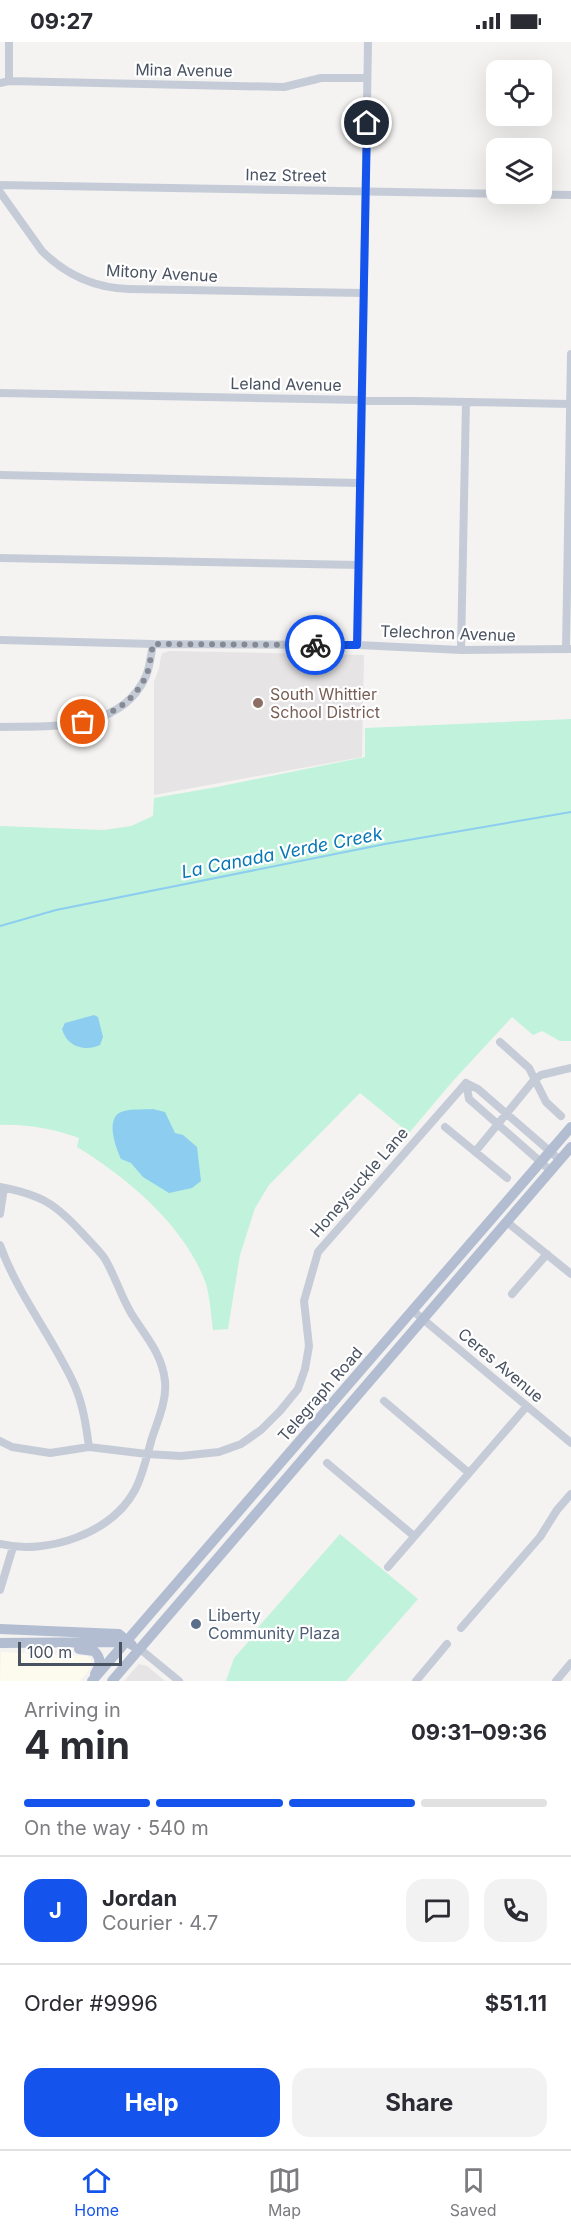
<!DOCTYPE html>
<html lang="en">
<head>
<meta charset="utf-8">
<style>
	:root { --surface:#fff; --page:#f2f2f3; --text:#2b2b33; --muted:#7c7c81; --line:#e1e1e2; --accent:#1454ed }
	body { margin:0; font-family:Inter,sans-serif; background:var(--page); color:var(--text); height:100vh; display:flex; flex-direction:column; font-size:22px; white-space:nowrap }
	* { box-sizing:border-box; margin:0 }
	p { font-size:20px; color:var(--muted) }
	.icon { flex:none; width:33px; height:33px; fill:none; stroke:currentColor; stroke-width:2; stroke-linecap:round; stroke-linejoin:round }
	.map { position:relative; height:1639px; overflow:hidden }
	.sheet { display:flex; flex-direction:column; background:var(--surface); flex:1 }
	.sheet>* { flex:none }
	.controls { position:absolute; left:486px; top:18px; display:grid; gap:12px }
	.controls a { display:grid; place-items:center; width:66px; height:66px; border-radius:12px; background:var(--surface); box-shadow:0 6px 24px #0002; font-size:30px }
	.scale { position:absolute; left:18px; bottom:15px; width:104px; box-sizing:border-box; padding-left:6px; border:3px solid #495261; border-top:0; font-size:16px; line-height:21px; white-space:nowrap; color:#495261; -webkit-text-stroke:4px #fff; paint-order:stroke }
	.pin { position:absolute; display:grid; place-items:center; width:51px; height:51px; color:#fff; margin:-26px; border:3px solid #fff; border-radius:50%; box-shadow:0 2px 6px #0007 }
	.courier { position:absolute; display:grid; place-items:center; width:60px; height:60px; margin:-30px; border:4px solid #1454ed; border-radius:50%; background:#fff; color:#222; box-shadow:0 2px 8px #0007 }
	.summary em { font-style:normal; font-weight:700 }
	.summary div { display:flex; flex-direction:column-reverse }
	.summary { display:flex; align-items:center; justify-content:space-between; height:102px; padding:0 24px }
	h1 { font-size:39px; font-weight:700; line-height:45px }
	.bar { display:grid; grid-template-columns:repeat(4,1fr); gap:9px 6px; align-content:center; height:72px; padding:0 24px }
	.bar i { height:8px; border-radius:4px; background:var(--line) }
	.bar .active { background:var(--accent) }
	.bar p { grid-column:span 4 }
	.line { display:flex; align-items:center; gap:15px; padding:0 24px; border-top:2px solid var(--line) }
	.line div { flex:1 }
	.round { display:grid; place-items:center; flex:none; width:63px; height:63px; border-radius:18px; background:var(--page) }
	.primary-button { display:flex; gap:12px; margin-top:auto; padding:12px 24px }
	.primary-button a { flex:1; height:69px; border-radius:18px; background:var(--accent); color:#fff; font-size:24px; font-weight:700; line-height:69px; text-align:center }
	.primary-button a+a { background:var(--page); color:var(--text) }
	.status { display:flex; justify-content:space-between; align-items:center; height:42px; padding:0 30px; background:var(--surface); direction:ltr }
	.status svg { height:16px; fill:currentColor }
	.tabs { display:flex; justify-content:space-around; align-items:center; height:84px; border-top:2px solid var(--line); background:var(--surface); font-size:16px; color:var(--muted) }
	.tabs a { display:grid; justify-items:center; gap:3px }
	.tabs .active { color:var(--accent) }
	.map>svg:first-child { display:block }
	.commercial { fill:#fdfbee }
	.education { fill:#e6e4e4 }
	.green { fill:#c1f2db }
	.water { fill:#8dcdf0 }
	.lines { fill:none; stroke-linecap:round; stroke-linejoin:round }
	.stream { stroke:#8dcdf0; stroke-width:2 }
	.minor { stroke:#c6ccd7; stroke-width:8 }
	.major { stroke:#b2bdd1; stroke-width:10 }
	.done { stroke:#858a94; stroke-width:6; stroke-dasharray:0 10.8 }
	.route { stroke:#1454ed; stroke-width:8 }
	.education-dot { fill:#8d6e63; stroke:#fff; stroke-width:2 }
	.service-dot { fill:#5c6f8a; stroke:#fff; stroke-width:2 }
	.labels { text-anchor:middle; stroke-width:4.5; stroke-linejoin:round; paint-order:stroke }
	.street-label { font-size:16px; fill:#495261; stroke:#fff }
	.education-label { font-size:16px; fill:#785e54; stroke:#fff; text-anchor:start }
	.service-label { font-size:16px; fill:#4e5e75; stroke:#fff; text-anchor:start }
	.water-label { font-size:18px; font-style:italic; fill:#0778b6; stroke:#fff }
</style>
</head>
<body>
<div class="status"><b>09:27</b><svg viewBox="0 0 49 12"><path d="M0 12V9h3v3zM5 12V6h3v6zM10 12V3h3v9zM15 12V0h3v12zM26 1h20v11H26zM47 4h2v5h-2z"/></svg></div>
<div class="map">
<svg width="571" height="1639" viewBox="0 0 571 1639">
	<rect width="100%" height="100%" fill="#f4f3f2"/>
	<!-- commercial -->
	<path class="commercial" d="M1 1610 86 1614 91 1617 93 1623 80 1639H0Z"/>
	<!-- education -->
	<path class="education" d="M170 609 364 613 362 715 154 753V640L159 626 161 614 163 611Z
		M139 1622 147 1624 165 1639H124Z"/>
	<!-- green -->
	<path class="green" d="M571 677V999H560L542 989 533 993 512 975 452 1040 409 1091 360 1051 269 1143 255 1166 240 1213 228 1287 213 1288C211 1273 210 1256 206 1242 186 1185 128 1136 77 1105L79 1096C53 1087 28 1082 0 1083V784L104 788 131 784 153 774 154 756 217 745 365 715V686Z
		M340 1492 418 1557 346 1639H226L234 1616 249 1599 247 1598Z"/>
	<!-- water -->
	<path class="water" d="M94 973 98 975 103 995 100 1003C85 1010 67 1005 62 987L65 981Z
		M153 1067 165 1070 175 1091 183 1093 197 1105 201 1139 192 1146 169 1151 143 1135 131 1121 121 1117C116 1106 106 1080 119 1071 127 1066 144 1068 153 1067Z"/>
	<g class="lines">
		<!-- stream -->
		<path class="stream" d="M0 884 56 868 385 802 571 770"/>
		<!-- minor -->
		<path class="minor" d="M9 39V0
			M0 41 9 39 284 45 321 36H367
			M0 143 571 153
			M0 150 42 209C66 233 95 246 129 247L364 251
			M0 351 571 362
			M0 433 360 441
			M0 516 359 523
			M0 598 153 602 358 603 461 608 571 607
			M358 603 368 0
			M566 607 571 312
			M461 608 466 360
			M0 685C51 684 121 690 146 634 150 625 151 612 153 602
			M500 1000 529 1026 546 1060 561 1074
			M466 1041 469 1057 551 1129
			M466 1041 478 1047 560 1118
			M445 1085 507 1136
			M475 1110 534 1038 541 1033 571 1026
			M0 1145C42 1153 56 1162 84 1193 91 1201 100 1209 105 1217 115 1234 121 1254 131 1271 145 1294 162 1311 165 1339 167 1358 158 1378 152 1396 147 1413 143 1433 135 1448 111 1492 47 1513 0 1502
			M0 1172 4 1146
			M507 1180 571 1232
			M0 1203C18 1253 52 1294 74 1342 83 1362 86 1383 89 1405
			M512 1252 547 1212
			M412 1268 571 1401
			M384 1359 469 1431
			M0 1399 12 1405 50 1411 89 1405 147 1412 181 1414 219 1410 241 1402 261 1388 280 1369 298 1347 305 1327 309 1304 304 1259 318 1210 466 1041
			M327 1421 414 1494
			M388 1525 527 1364
			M0 1548 13 1505
			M461 1586 540 1495 557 1468 571 1452
			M140 1607 179 1639
			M416 1639 447 1602
			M556 1639 571 1621"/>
		<!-- major -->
		<path class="major" d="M0 1587 119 1592 132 1603
			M0 1601 127 1600
			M79 1607 94 1609C102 1616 100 1624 95 1632
			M92 1639 571 1085
			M112 1639 571 1105"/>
	</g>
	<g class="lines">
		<!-- done -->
		<path class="done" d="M83 680C110 674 134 660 146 634 150 625 151 612 153 602L315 603"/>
		<!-- route -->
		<path class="route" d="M315 603H357L367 81"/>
	</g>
	<!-- markers -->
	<circle class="education-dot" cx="258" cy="661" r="6"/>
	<circle class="service-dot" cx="196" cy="1582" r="6"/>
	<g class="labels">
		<!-- street labels -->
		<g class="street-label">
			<text transform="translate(184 28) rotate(1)" y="6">Mina Avenue</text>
			<text transform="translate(286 133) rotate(1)" y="6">Inez Street</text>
			<text transform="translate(162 231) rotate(3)" y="6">Mitony Avenue</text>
			<text transform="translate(286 342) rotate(1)" y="6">Leland Avenue</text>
			<text transform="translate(448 591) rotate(2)" y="6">Telechron Avenue</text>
			<text transform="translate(359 1140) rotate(-49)" y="6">Honeysuckle Lane</text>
			<text transform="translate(501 1323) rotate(40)" y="6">Ceres Avenue</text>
			<text transform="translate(320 1352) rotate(-49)" y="6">Telegraph Road</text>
		</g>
		<!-- education labels -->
		<g class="education-label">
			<text x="270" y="658">South Whittier<tspan x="270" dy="18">School District</tspan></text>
		</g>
		<!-- service labels -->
		<g class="service-label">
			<text x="208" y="1579">Liberty<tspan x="208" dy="18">Community Plaza</tspan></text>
		</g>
		<!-- water labels -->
		<g class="water-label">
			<text transform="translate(282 811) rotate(-11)" y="6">La Canada Verde Creek</text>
		</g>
	</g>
</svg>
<div class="controls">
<a><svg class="icon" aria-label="locate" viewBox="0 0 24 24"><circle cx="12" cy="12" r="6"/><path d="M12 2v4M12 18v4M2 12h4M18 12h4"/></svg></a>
<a><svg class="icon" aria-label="layers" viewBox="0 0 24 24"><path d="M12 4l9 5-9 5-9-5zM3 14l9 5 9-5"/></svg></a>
</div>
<div class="scale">100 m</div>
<div class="pin" style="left:83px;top:680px;background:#ea580c"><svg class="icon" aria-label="bag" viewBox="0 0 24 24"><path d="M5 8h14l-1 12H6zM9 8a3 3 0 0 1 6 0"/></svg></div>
<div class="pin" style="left:367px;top:81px;background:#1f2937"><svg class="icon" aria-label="home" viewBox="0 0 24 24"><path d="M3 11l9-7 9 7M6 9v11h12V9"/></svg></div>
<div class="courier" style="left:315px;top:603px"><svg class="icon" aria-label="bike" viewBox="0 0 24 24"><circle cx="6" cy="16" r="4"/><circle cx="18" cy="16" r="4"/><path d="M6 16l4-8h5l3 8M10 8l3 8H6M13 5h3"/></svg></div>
</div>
<section class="sheet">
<div class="summary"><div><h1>4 min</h1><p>Arriving in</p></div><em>09:31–09:36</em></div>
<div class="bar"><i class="active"></i><i class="active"></i><i class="active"></i><i></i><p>On the way · 540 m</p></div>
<div class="line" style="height:108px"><b class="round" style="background:var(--accent);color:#fff">J</b><div><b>Jordan</b><p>Courier · 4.7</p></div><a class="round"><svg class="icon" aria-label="chat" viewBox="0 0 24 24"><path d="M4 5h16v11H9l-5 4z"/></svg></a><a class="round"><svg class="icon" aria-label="phone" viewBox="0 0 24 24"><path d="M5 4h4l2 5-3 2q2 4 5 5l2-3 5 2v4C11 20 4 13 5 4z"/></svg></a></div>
<div class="line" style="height:78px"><div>Order #9996</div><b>$51.11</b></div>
<div class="primary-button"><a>Help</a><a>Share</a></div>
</section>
<nav class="tabs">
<a class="active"><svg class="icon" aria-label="home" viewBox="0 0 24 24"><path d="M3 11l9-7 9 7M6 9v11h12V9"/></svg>Home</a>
<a><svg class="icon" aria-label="map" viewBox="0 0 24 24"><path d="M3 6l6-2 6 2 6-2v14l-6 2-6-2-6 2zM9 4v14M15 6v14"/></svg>Map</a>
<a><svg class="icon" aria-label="saved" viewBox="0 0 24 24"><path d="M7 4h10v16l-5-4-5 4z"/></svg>Saved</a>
</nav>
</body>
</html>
